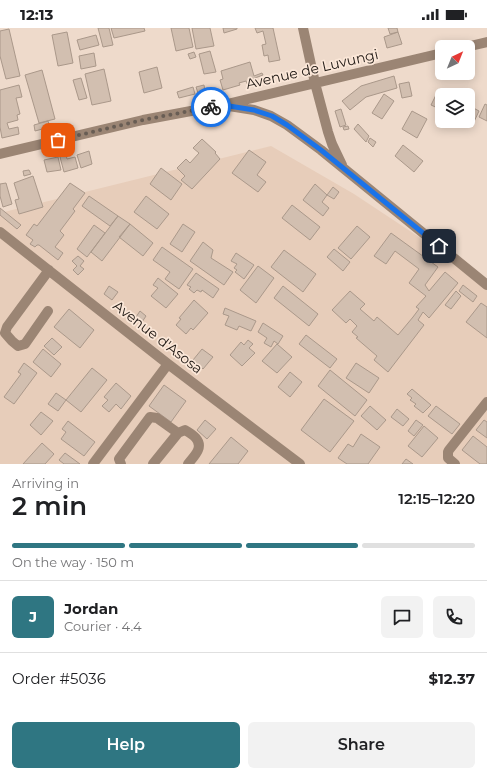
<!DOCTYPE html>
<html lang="en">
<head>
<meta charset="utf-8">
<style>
	:root { --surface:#fff; --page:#f2f2f2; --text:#202124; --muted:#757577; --line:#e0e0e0; --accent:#2f7682 }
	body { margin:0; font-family:Montserrat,sans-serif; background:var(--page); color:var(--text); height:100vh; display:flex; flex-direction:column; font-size:15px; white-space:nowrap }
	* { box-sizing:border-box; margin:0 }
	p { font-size:13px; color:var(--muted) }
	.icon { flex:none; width:22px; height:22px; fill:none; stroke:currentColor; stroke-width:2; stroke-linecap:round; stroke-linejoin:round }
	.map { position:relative; height:436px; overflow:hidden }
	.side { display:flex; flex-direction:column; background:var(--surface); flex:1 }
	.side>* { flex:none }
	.needle { width:26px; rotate:43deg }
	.fabs { position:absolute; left:435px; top:12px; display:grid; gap:8px }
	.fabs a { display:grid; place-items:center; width:40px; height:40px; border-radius:6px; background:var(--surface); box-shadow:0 2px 10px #0003; font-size:20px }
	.pin { position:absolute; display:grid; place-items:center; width:34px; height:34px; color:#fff; margin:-17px; border-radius:8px; box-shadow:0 2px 6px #0006 }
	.courier { position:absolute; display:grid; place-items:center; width:40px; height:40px; margin:-20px; border:3px solid #1a73e8; border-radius:50%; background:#fff; color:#222; box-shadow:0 1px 5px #0007 }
	.head em { font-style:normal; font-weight:600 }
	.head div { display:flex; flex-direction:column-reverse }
	.head { display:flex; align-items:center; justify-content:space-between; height:68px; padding:0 12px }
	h1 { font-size:26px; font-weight:600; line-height:30px }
	.bar { display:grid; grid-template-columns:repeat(4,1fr); gap:6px 4px; align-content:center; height:48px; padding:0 12px }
	.bar i { height:5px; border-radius:3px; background:var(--line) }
	.bar .selected { background:var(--accent) }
	.bar p { grid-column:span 4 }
	.line { display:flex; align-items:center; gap:10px; padding:0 12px; border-top:1px solid var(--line) }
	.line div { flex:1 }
	.round { display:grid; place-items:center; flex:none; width:42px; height:42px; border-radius:6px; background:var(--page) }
	.cta { display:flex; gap:8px; margin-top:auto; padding:8px 12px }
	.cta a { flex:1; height:46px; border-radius:6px; background:var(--accent); color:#fff; font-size:16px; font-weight:600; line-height:46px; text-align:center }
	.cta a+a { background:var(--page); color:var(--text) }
	.status { display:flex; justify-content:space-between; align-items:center; height:28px; padding:0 20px; background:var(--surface); direction:ltr }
	.status svg { height:11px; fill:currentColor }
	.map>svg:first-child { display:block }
	.built { fill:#e7cdba }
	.building { fill:#d2bfb0; stroke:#aa988a }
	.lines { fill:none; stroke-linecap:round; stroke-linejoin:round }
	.minor { stroke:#9b8574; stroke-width:10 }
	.done { stroke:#685d54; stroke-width:4; stroke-dasharray:0 7.2 }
	.route { stroke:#1a73e8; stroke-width:5 }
	.labels { text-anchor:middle; stroke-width:3.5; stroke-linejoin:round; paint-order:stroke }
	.street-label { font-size:14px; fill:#201914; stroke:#fbe7d8 }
</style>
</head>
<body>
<div class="status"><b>12:13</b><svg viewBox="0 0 49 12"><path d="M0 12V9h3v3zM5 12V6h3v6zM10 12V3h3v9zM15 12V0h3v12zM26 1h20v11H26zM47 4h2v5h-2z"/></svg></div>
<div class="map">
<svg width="487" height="436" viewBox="0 0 487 436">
	<rect width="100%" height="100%" fill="#eedacb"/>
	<!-- built -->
	<path class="built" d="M271 118 354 166 487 254V436H0V185Z"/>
	<!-- building -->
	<path class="building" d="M98 0H109L113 17 103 19Z
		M111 0H144L145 3 114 10Z
		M171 0H189L193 19 176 23Z
		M192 0H210L214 18 196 21Z
		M223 0H237V1L224 5Z
		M255 0H273L280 32 269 34 268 27 264 28 262 17 266 16 263 3 257 5Z
		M388 0H397L398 4 390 6Z
		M9 1 20 48 6 51 0 28V3Z
		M67 4 73 35 58 38 52 7Z
		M398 4 402 16 387 20 384 9Z
		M96 7 99 17 80 22 77 12Z
		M210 23 216 44 204 46 199 26Z
		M194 24 196 29 190 31 188 26Z
		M94 25 96 38 81 41 79 28Z
		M250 34 254 48 262 45 263 47 255 50 257 54 247 56 246 53 239 55 240 57 223 62 220 52 223 51 221 43Z
		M157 39 162 60 144 65 139 44Z
		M104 41 111 73 92 77 85 46Z
		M42 42 55 91 39 95 25 47Z
		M394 48 397 60 366 69 350 82 342 73 361 58Z
		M81 50 87 70 79 72 73 52Z
		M409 54 412 68 402 70 399 56Z
		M19 57 22 69 16 70 20 86 17 87 18 92 7 95 9 101 18 99 19 106 2 110 0 99V62Z
		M204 57 205 63 198 65 196 59Z
		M193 59 195 66 179 70 177 64Z
		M439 61 450 67H442V82L431 77Z
		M384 66 394 73 382 91 372 85Z
		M485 76 487 77V93L479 89Z
		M468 77 479 83 472 98 463 93H468Z
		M341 81 346 97 340 99 335 83Z
		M412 83 427 91 417 110 402 101Z
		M48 93 50 99 35 103 34 97Z
		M358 96 369 108 366 114 354 101Z
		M348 98 349 101 344 102 343 99Z
		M370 110 376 114 373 119 368 114Z
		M202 111 216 124 215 125 220 131 192 161 181 152 185 148 177 140 186 131 190 135 199 125 193 120Z
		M403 117 423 133 414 144 395 128Z
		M249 122 266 134 257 147 266 154 258 164 232 145Z
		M89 123 92 136 81 140 77 127Z
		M66 127 67 131 75 129 78 140 64 144 60 129Z
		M58 129 61 142 47 144 44 132Z
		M161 140 182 156 171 172 150 156Z
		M29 142 31 146 24 148 23 143Z
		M33 148 43 179 19 186 15 172 19 171 14 155Z
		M6 155 12 176 3 179 0 168V156Z
		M70 155 85 165 73 181 75 183 60 203 64 207 55 219 63 225 58 232 39 217H37L35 219 30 216 33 212 26 207 34 196 37 198Z
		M315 156 327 167 322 174 329 180 323 188 303 172Z
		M333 159 339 164 334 171 327 167Z
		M89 168 118 188 110 198 82 178Z
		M146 168 169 186 157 201 134 184Z
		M292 177 320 199 310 212 282 190Z
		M0 180 21 197 17 201 0 187Z
		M118 188 130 196 102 233 91 224Z
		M130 196 153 215 143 228 119 209Z
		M183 196 195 204 182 224 170 216Z
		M94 197 105 205 87 229 77 221Z
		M357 198 370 209 351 231 338 220Z
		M391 205 438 239 425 257 429 263 445 244 458 255 429 290 423 284 418 292 424 297 388 344 374 332 377 328 356 310 358 309 352 304 357 298 350 291 346 295 332 282 350 263 365 276 360 281 374 293 377 289 398 307 413 289 419 281 416 279 426 268 409 255 419 241 395 223 386 236 374 228Z
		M203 214 213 222 211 230 233 244 224 257 190 233Z
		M162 219 193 241 179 261 165 251 170 244 153 232Z
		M334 221 350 234 343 243 327 229Z
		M284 222 316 246 303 264 271 239Z
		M236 225 254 237 244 251 235 244 237 242 234 240 237 236 231 233Z
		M78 228 84 233 80 238 84 241 78 247 73 242 77 238 72 233Z
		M258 238 274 250 256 275 240 262Z
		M196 245 219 261 213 270 202 262 201 264 197 262 194 265 189 261 191 259 187 257Z
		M158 250 178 266 166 280 151 268 158 260 153 257Z
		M463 257 477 268 473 274 459 263Z
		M109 258 118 264 112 272 104 266Z
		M283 258 318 286 309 298 274 270Z
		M456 263 461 268 451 281 445 277Z
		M194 272 208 285 193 302 191 300 186 306 176 297 181 291 179 290Z
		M481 275 487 279V310L466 294Z
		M225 280 256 293 251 303 239 298 237 302 225 297 229 288 223 286Z
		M69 281 94 302 80 320 54 299Z
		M140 283 146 288 142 294 136 289Z
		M263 295 283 308 278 316 274 313 271 319 264 315 267 310 258 304Z
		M306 307 337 331 330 340 299 316Z
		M52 310 62 319 54 327 44 318Z
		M248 312 253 316 249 320 255 325 242 338 230 327 241 314 244 317Z
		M277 316 292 329 277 345 262 333Z
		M43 321 61 336 51 349 33 334Z
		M202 321 213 329 203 341 193 332Z
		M24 335 37 345 14 376 4 369 21 346 18 344Z
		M356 335 379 350 369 365 346 350Z
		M92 340 107 352 81 384 66 372Z
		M330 342 367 372 355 388 318 358Z
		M290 344 302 354 290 369 278 359Z
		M116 355 131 368 121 381 116 376 109 384 102 378 108 372 104 369Z
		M164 357 186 373 171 394 149 378Z
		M412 361 431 377 423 385 414 378 416 376 410 372 412 370 407 366Z
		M56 365 66 372 58 383 48 376Z
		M324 371 354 393 330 424 301 402Z
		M370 378 386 392 377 402 361 388Z
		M436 378 460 396 452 406 428 388Z
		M397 381 409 391 403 398 391 389Z
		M41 384 53 393 41 407 30 397Z
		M205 392 216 401 207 411 197 402Z
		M416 392 423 397 414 408 408 403Z
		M484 392 487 394V410L476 402Z
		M68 393 95 414 84 428 61 411 66 404 62 401Z
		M424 398 438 410 422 429 408 418Z
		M361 406 380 419 368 436H347L338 430 348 416 353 419Z
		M473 408 487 419V436H480L462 422Z
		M231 409 248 423 238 436H209Z
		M42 415 54 426 45 436H23Z
		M65 425 80 436H64L59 432Z
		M406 431 413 436H402Z"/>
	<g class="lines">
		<!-- minor -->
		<path class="minor" d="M303 0 315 55 328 104 332 116 342 137
			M466 19 487 14
			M229 78 254 82 271 88 287 97 321 122 487 257
			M0 126 143 92 223 77 442 25
			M0 204 168 336 300 436
			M48 283 25 316 18 318 12 313 5 305 7 299 49 242
			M93 436 168 336
			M121 436 119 431 150 389 157 390 178 405
			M153 436 178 405 185 402C192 406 202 412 198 422 196 427 191 432 188 436
			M455 436 448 430V424L449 422 487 374"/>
	</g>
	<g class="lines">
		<!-- done -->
		<path class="done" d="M58 112 143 92 211 79"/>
		<!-- route -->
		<path class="route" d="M211 79 223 77 254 82 272 88 287 97 321 122 439 218"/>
	</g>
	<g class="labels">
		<!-- street labels -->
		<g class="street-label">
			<text transform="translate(312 41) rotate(-13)" y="5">Avenue de Luvungi</text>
			<text transform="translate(158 309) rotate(38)" y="5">Avenue d'Asosa</text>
		</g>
	</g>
</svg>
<div class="fabs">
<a><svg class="needle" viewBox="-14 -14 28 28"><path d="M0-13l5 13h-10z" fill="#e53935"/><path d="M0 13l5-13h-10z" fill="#757577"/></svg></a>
<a><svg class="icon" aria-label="layers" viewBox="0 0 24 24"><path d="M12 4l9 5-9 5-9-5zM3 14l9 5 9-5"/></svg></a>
</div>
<div class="pin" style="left:58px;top:112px;background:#ea580c"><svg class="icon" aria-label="bag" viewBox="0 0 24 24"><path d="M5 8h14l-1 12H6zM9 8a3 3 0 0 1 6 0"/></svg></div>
<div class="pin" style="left:439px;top:218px;background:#1f2937"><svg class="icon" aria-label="home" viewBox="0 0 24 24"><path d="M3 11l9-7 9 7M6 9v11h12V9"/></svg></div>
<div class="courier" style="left:211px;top:79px"><svg class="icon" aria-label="bike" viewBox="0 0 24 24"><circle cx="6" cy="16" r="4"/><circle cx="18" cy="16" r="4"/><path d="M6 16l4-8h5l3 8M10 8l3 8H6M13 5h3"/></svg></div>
</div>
<section class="side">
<div class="head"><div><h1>2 min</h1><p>Arriving in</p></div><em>12:15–12:20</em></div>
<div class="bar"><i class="selected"></i><i class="selected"></i><i class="selected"></i><i></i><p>On the way · 150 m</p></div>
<div class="line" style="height:72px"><b class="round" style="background:var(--accent);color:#fff">J</b><div><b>Jordan</b><p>Courier · 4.4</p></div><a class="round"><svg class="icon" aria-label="chat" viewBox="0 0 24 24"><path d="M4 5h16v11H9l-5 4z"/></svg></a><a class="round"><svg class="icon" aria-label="phone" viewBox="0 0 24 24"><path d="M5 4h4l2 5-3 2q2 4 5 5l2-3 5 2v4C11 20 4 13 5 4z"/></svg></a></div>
<div class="line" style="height:52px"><div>Order #5036</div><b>$12.37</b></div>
<div class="cta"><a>Help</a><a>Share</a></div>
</section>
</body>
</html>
